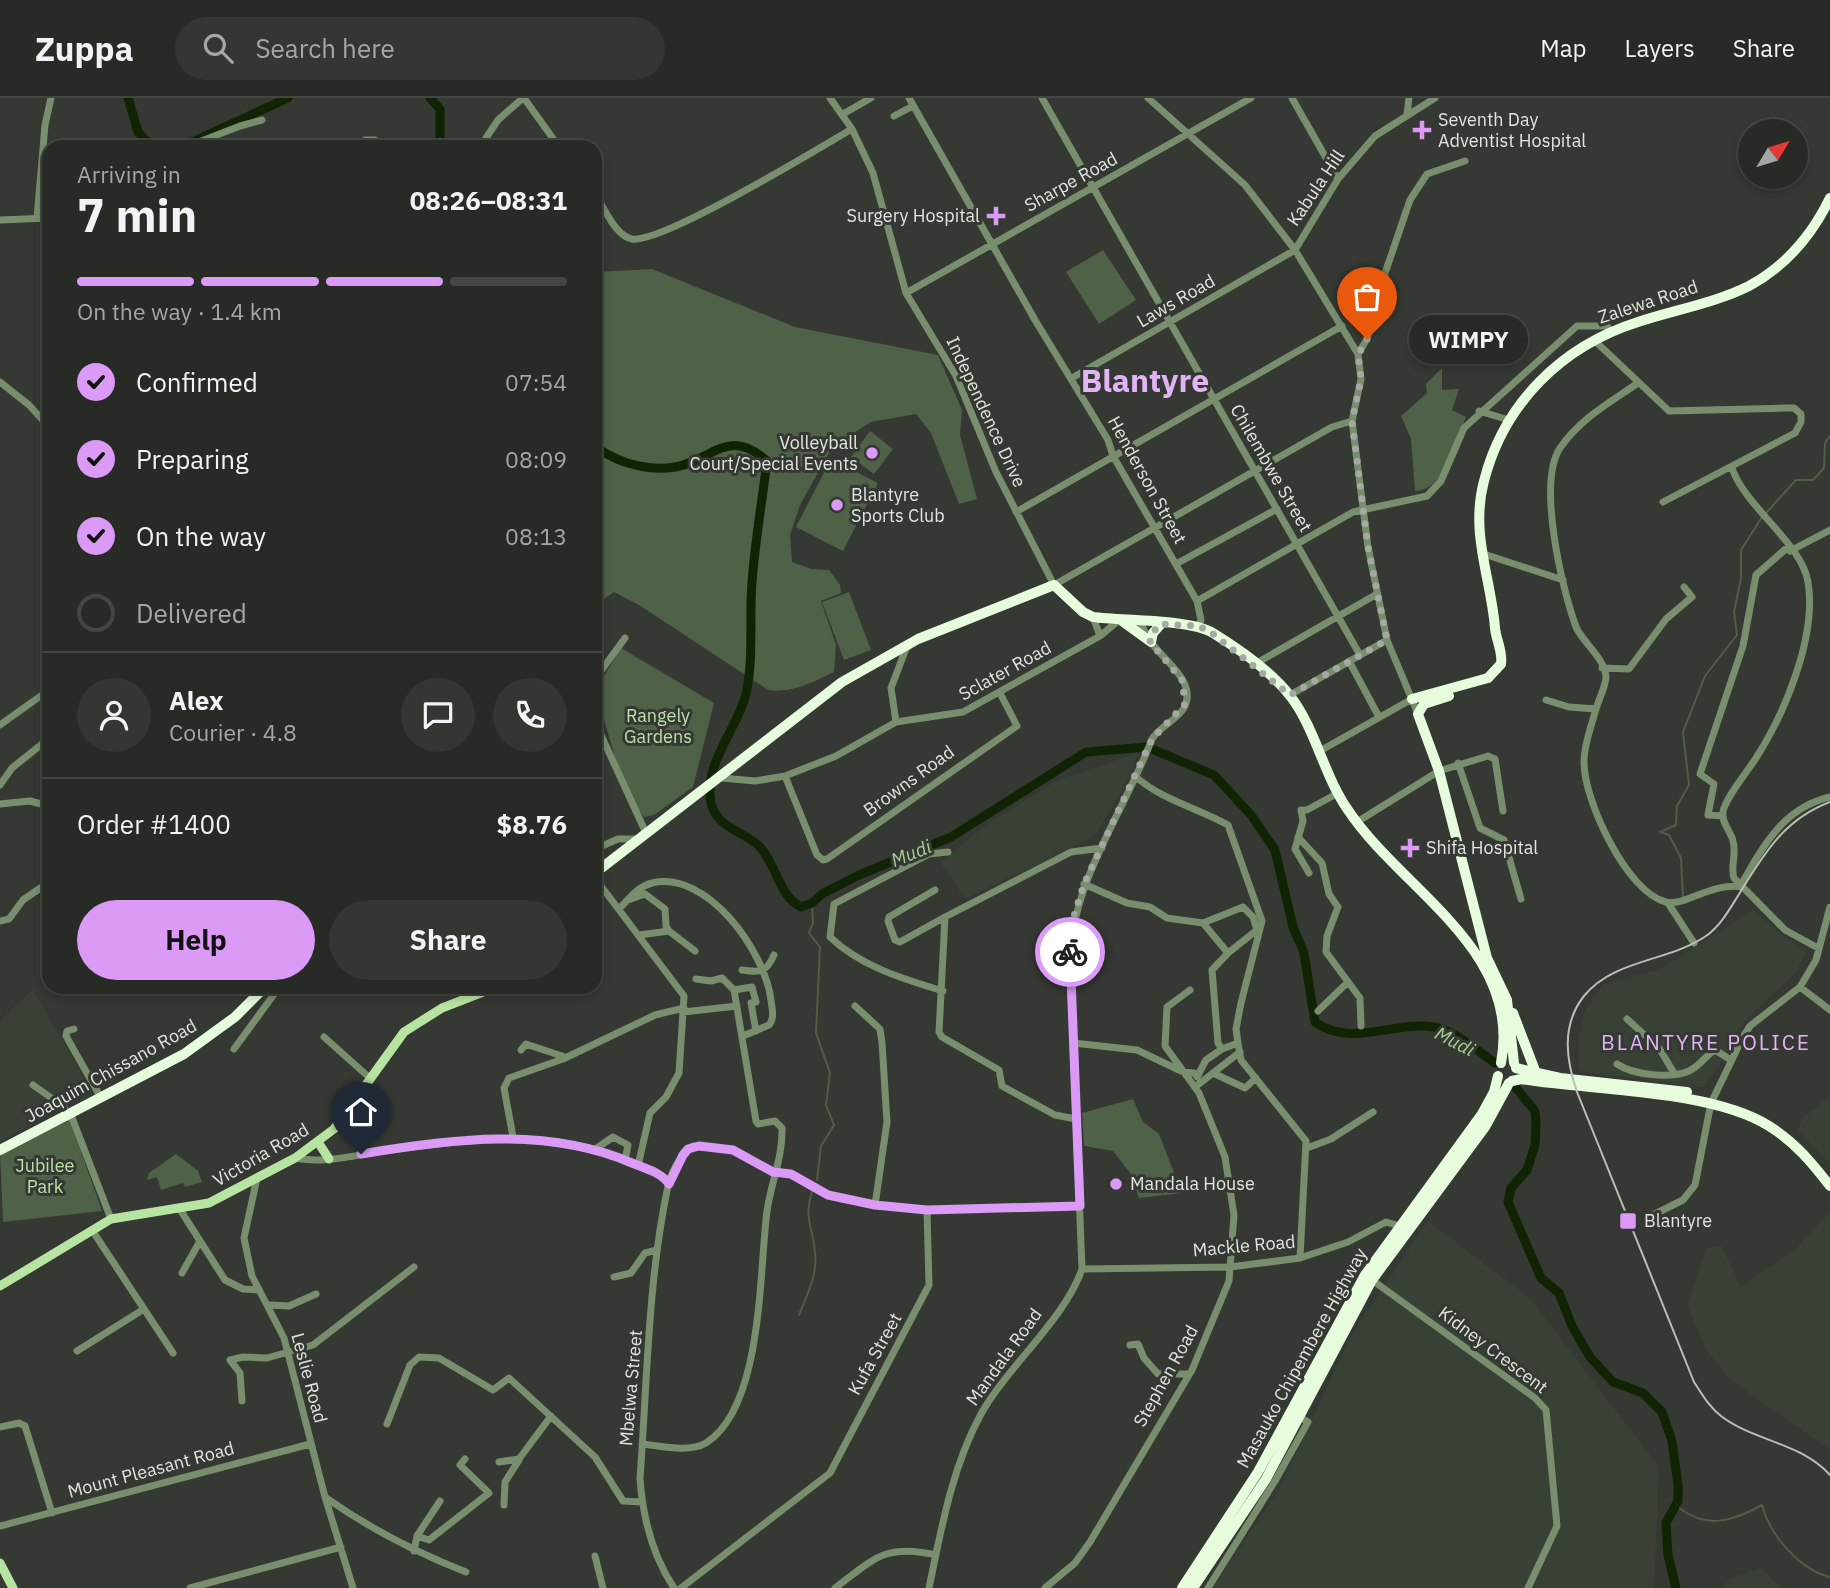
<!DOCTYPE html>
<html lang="en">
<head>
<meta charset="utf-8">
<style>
	:root { --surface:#282a26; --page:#343632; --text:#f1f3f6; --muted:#a5a7a7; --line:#444643; --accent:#da9af6 }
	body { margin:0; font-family:"IBM Plex Sans",sans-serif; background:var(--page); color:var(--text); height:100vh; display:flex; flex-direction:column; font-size:26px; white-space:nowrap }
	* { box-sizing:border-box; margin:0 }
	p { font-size:23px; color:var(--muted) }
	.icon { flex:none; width:38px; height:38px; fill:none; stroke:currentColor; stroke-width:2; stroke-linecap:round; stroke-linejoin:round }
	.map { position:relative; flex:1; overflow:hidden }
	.sheet { position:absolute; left:42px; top:42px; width:560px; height:854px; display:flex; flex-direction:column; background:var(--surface); border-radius:21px; box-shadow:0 4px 10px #0003,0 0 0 2px var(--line) }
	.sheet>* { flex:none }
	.needle { width:46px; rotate:52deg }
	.buttons { position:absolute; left:1738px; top:21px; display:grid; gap:14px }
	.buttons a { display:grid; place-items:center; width:70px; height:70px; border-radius:50%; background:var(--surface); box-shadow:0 4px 10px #0003,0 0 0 2px var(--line); font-size:35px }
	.pin { position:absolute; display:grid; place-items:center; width:60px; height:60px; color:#fff; margin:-72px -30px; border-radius:50% 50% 50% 0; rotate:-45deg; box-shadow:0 0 7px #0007 }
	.pin .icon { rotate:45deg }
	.courier { position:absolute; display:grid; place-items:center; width:70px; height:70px; margin:-35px; border:5px solid #da9af6; border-radius:50%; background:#fff; color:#222; box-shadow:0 2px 9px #0007 }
	.bubble { position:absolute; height:49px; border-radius:24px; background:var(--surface); box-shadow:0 4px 10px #0003,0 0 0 2px var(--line); font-size:23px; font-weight:700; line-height:49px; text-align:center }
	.overview em { font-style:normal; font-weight:700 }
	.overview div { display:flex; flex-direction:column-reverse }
	.overview { display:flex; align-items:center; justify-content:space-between; height:119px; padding:0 35px }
	h1 { font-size:46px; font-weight:700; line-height:52px }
	.bar { display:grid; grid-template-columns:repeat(4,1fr); gap:10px 7px; align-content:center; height:84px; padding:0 35px }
	.bar i { height:9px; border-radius:5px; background:var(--line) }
	.bar .current { background:var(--accent) }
	.bar p { grid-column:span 4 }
	.line { display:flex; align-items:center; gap:18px; padding:0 35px; border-top:2px solid var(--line) }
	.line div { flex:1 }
	.round { display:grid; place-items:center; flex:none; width:74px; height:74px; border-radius:37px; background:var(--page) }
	ol { padding:0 35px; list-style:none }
	li { display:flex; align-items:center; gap:21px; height:77px }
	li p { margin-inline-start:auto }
	li .icon { padding:7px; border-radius:50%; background:var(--accent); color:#111; stroke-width:4 }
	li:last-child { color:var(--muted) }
	li i { width:38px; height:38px; border:4px solid var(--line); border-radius:50% }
	.action { display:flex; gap:14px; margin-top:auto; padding:14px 35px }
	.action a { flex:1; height:80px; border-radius:42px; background:var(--accent); color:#111; font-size:28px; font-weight:700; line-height:80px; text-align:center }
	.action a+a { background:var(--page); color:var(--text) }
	header { display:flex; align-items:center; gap:42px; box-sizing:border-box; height:98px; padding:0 35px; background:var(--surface); border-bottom:2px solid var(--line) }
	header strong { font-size:33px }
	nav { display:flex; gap:38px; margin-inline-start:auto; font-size:24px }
	.search { width:490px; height:63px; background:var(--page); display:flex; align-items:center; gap:18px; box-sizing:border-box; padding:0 24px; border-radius:38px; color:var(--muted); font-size:26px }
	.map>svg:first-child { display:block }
	.built { fill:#394035 }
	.green { fill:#4f6146 }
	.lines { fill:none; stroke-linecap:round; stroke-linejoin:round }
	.stream { stroke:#4f5e46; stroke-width:2 }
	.river { stroke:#102404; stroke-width:9 }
	.minor { stroke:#788e6d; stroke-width:7 }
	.major { stroke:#b8e4a1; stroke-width:9 }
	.highway { stroke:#e6fcdc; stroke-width:10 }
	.rail { stroke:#bbbdb9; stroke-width:2 }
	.done { stroke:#a5a8a3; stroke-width:7; stroke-dasharray:0 12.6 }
	.route { stroke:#da9af6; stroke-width:9 }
	.poi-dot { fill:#da9af6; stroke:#353833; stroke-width:2.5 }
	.labels { text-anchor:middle; stroke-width:6; stroke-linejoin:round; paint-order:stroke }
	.poi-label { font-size:18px; fill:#e2e4e0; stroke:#353833; text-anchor:start }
	.street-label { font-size:18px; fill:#e2e4e0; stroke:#353833 }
	.park-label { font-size:18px; fill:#bae0a5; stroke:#353833 }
	.water-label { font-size:19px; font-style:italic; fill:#a6cd92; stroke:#353833 }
	.quarter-label { font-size:21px; letter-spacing:2px; fill:#e1b5f5; stroke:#353833 }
	.town-label { font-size:32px; font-weight:bold; fill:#e1b5f5; stroke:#353833 }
</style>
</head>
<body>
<header>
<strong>Zuppa</strong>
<div class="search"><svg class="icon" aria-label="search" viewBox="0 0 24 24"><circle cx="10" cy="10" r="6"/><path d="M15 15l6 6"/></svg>Search here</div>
<nav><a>Map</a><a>Layers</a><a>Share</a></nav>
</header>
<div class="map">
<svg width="1830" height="1490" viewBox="0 0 1830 1490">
	<rect width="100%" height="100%" fill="#353833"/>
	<!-- built -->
	<path class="built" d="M1138 655 1126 686 1095 738 965 801 940 764 990 724 1058 682Z
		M1753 812 1792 845 1807 851 1797 873 1742 926 1721 965 1703 990 1579 973 1578 941 1586 911 1602 887 1662 870Z
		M33 891 93 995 0 1043V923Z
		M1830 998V1066L1798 1033 1802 1020Z
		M1830 1113V1352L1728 1280 1705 1250 1687 1207 1706 1150 1722 1148 1741 1189 1797 1150Z
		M1428 1123 1529 1199 1659 1369 1654 1490H1213L1279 1391 1351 1238Z
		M1761 1470 1782 1490H1723L1728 1482Z"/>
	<!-- green -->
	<path class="green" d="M1103 152 1136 202 1099 226 1066 174Z
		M652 171 795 229 938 257 962 312 960 337 977 401 959 406 931 335 916 316 871 324 833 348 800 407 790 437 792 464 811 471 829 472 840 487 841 495 821 503 836 547 834 574C816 583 790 596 768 592L639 507 614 494 604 501 601 499 602 488 595 485V174Z
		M1442 270V292L1459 291 1452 312 1466 319C1456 342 1445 393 1415 393L1411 341 1401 318 1427 295 1426 286Z
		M870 333 893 351 874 376 851 359Z
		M831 361 878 385 843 453 796 429Z
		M849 494 871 552 844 562 822 504Z
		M621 550 714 605 693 689 654 717 644 719 625 694 603 618 595 611V593Z
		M1133 1001 1143 1024 1159 1036 1182 1095 1139 1100 1131 1076 1113 1053 1084 1048 1082 1015Z
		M70 1022 102 1113 3 1124 0 1055Z
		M176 1056 198 1073 202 1084 185 1089 183 1085 161 1092 157 1079 147 1082 149 1075Z"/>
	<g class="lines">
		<!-- stream -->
		<path class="stream" d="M1766 415 1796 382H1813L1824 370 1825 345 1830 338
			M1683 800 1681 760 1669 737 1660 734 1676 727 1677 708 1689 687 1683 634 1705 578 1737 537 1734 514 1741 480V452L1762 419
			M812 805 813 825 809 835 820 849 816 935 830 975 826 1007 834 1027 821 1048 817 1082
			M799 1217C807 1197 818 1176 815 1154 812 1125 803 1121 813 1090
			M1572 1228C1583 1249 1594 1276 1617 1288 1626 1293 1640 1291 1648 1296 1681 1317 1674 1377 1678 1409 1706 1432 1733 1423 1762 1407 1769 1436 1800 1472 1830 1479"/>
		<!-- river -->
		<path class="river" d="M128 0 138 34 152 49
			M430 0 440 11V49
			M181 49 288 0
			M595 348C619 367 659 377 689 365 721 352 734 334 767 363 762 404 755 444 752 484 749 520 754 561 746 596 737 632 703 666 711 705 717 731 745 733 760 749 777 768 779 798 801 809L812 805 822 796 859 777 951 739 1086 654 1147 649 1214 677 1251 717 1275 752 1293 829 1304 855 1315 924C1352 950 1393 923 1434 929 1454 932 1478 953 1495 965
			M1516 990 1535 1013 1536 1026 1535 1047 1527 1072 1511 1090 1508 1104 1541 1180 1559 1195 1572 1228 1590 1259 1613 1284 1643 1295 1662 1314 1672 1343 1678 1387V1403L1666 1425 1668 1457 1676 1490"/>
		<!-- minor -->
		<path class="minor" d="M524 0 559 49
			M830 0 852 31 873 75 906 195 956 278 996 374 1054 487 1332 329 1352 323
			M909 0 1035 222 1108 342 1113 358 1197 503 1201 522 1199 528
			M1042 0 1360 557
			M1148 0 1245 87 1295 152 1358 256 1361 281 1352 323 1368 449 1387 542 1418 616
			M1292 0 1338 81
			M843 16 871 0
			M1407 16 1409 0
			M894 18 913 8
			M186 49 240 28 262 22
			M360 49 365 42H375L378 49
			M480 49 498 22 523 0
			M595 97C605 110 615 138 632 141 662 146 817 51 852 31
			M37 120 45 27 51 0
			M0 122 49 120
			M906 195 1251 0
			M1594 242 1669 313 1786 310H1794L1801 316V324L1795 335 1663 404
			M1358 256 1367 241 1382 184 1410 102 1427 76 1465 63
			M1072 280 1295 152 1338 81 1375 38 1435 0
			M0 284 29 307 49 329
			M1479 313 1509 322
			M1732 370C1745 409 1801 444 1808 484 1817 538 1785 615 1756 660 1748 673 1725 700 1723 714 1721 725 1731 733 1733 743 1737 756 1730 768 1734 780L1785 832 1818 850
			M1016 414 1342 228
			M1790 453 1830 432
			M1481 455 1563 482
			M1176 466 1277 411
			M1197 503 1353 414 1427 398 1441 383 1464 330 1577 228H1607L1611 233
			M1093 519 1100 538
			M1349 563 1379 619
			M1255 566 1377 496
			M1602 570 1629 571 1666 521 1692 499 1684 489
			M595 581 625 540
			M1290 597 1387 542
			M1546 602 1569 609 1596 611C1592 626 1584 646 1584 663 1583 701 1627 795 1666 804 1685 809 1710 784 1743 789
			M1596 611C1599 601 1605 589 1606 580 1606 561 1583 545 1576 529 1562 491 1537 385 1560 350 1580 321 1609 305 1638 285
			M595 624 646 735
			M896 624 891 590 907 548
			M0 627 49 592
			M1318 654 1412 601
			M1458 665 1480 730 1504 742 1521 801
			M785 678 817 757 823 762 827 761 1017 628 1000 595
			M1136 679C1162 702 1198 710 1228 727L1262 823 1241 905 1236 931 1238 945
			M722 680 755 683 785 678 836 658 896 624 963 614 1100 538 1118 523
			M0 687 12 670 42 646
			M0 706 30 703 49 708
			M1722 718 1708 717 1714 686 1700 676 1743 548 1756 477 1788 449
			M1357 724 1439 673 1488 658 1495 661 1503 713
			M1298 739 1322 765 1329 796 1338 809 1327 838 1326 854 1360 900 1361 928
			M595 751 618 741H636
			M1309 775 1295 751 1303 723 1301 712H1307L1338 695
			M595 780 684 898 679 975 666 999 650 1015 638 1068
			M1084 786 1127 805 1150 809 1167 820 1203 825 1243 809 1253 819 1257 832 1228 855 1203 825
			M1741 787C1763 748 1783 710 1830 699
			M935 792 889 819 888 823 895 842 900 844 945 819
			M628 802 645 796 665 811 666 828 669 833
			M1668 805 1694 845
			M619 811C630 800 637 789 652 785 708 772 765 854 771 902 772 911 775 920 769 927L743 938
			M0 823 9 821 23 802 49 784
			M639 837 669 833 695 853
			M1228 855 1212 872 1218 945 1222 951 1238 945 1241 962 1306 1043 1300 1160
			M742 872C760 875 767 874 774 857
			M696 881 711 883 722 880 734 892
			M1800 889 1830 912
			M943 893C903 881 860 868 830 839L834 806 929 756 948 754
			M855 908 880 931 882 945 887 1024 875 1107
			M1318 913 1348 884
			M683 914 737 908
			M1627 921 1659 950 1674 975
			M74 931 67 933 66 938 101 1000
			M324 939 371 981
			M1073 945 1137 952 1181 973 1199 976
			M234 951 275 895 284 889
			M521 952 526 946 565 959
			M1617 966C1633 977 1671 981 1689 973 1700 968 1706 957 1715 952L1731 962
			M1213 975 1245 990 1256 980
			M1197 979 1206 962 1222 951
			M33 987 64 1009 68 1019
			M1195 989 1240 954
			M71 1017 111 1121
			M1076 1021 1055 1017 1002 988 999 972 942 939 939 934 945 819 1071 754 1102 750
			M513 1039 504 990 509 980 563 961 655 917 684 910
			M1307 1050 1331 1041 1373 1014
			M594 1052 613 1039 628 1047 625 1062
			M295 1060C324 1066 355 1057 385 1053 465 1041 550 1030 627 1063 641 1069 661 1073 669 1086
			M257 1080 244 1140 252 1178 284 1240 325 1399 353 1490
			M179 1110 225 1182 243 1191 259 1192
			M1651 1118 1683 1102 1695 1087 1711 1005 1743 939 1750 928 1800 889 1816 862 1830 809
			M92 1132 173 1255
			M1082 1171 1230 1169 1300 1160 1348 1144 1386 1124 1400 1128
			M182 1175 200 1143
			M614 1179 631 1175 645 1155 657 1152
			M1372 1182 1535 1300 1546 1312 1557 1428 1528 1490
			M269 1207 289 1208 316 1196
			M1130 1247 1138 1246 1144 1260 1158 1276H1189
			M77 1253 144 1211
			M242 1303 240 1275 230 1262 243 1259 267 1260 313 1247 414 1169
			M387 1326 410 1267 419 1259 439 1260 493 1292 509 1280 595 1359 623 1403 642 1404
			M0 1329 19 1325 25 1328 52 1415
			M642 1346C661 1348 689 1355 706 1345 763 1309 759 1174 767 1113 771 1084 783 1059 782 1030L775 1023 758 1026 756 1023 734 892 752 889 756 904 751 905 756 933
			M499 1364 519 1361 551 1318
			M325 1399C370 1431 415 1454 466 1474
			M504 1407 505 1384 519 1362
			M0 1428 310 1346
			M417 1438 429 1442 489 1395 460 1367 465 1361
			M414 1453 417 1438 440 1403
			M595 1458 603 1490
			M190 1490 341 1449
			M674 1490C652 1457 643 1421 640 1381 647 1286 648 1181 668 1088 671 1075 681 1055 693 1048L733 1052 773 1074 791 1076 828 1097 875 1107 927 1112
			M681 1490 830 1375 929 1187 927 1112 1080 1108
			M835 1490C874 1461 885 1445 936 1457
			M929 1490C941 1432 952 1369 981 1316 1007 1269 1065 1221 1082 1171L1070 868C1070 784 1123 717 1152 641 1160 628 1176 623 1184 610 1198 584 1163 562 1151 544 1146 538 1144 531 1140 524
			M1045 1490 1075 1465 1090 1444 1192 1272 1229 1183 1234 1117 1225 1059 1199 995 1165 948 1167 909 1190 892
			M1208 1490 1275 1383 1308 1324 1298 1318"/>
		<!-- major -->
		<path class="major" d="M318 1044 329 1061
			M0 1188 111 1121 209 1105 295 1060 334 1031 404 934 442 910 496 889
			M0 1465 13 1490"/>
		<!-- highway -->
		<path class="highway" d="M1122 523 1151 544 1153 535 1161 526
			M1449 598 1424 606 1418 616 1439 673 1487 860 1507 902 1514 965
			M1412 601 1488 580 1501 566C1503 553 1496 542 1495 530 1491 480 1470 435 1484 383 1504 305 1562 248 1638 224 1674 212 1715 205 1749 188 1786 168 1812 137 1830 100
			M595 775 842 584 918 541 1054 487 1083 514 1093 519C1123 523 1190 521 1213 535 1239 551 1272 574 1291 599 1316 632 1324 678 1348 712 1401 792 1523 852 1501 965
			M1513 915 1536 975
			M1516 970 1560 980 1687 994
			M1512 983 1521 981C1592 993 1710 991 1769 1028 1795 1044 1812 1065 1830 1088
			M0 1052 184 956 235 919 265 889
			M1182 1490 1258 1374 1365 1177 1482 1016 1494 994 1498 978
			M1193 1490 1266 1381 1372 1182 1485 1029 1509 985"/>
		<!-- rail -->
		<path class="rail" d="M1830 704C1782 722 1762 759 1736 801 1728 814 1719 829 1706 838 1668 864 1614 861 1584 898 1561 927 1566 962 1577 994L1694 1284C1702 1296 1709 1309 1721 1318 1755 1344 1800 1344 1830 1377"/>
	</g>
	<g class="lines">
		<!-- done -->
		<path class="done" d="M1070 854 1073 821 1084 786 1152 641 1185 606 1182 582 1150 544 1153 534 1161 526 1199 528 1213 536 1290 597 1387 542 1368 449 1352 323 1361 281 1358 257 1367 241"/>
		<!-- route -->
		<path class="route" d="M361 1056C450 1041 546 1028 632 1065 644 1070 661 1074 669 1086L683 1057 688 1051 699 1048 733 1052 773 1074 791 1076 828 1097 875 1107 927 1112 1080 1108 1070 854"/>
	</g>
	<!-- markers -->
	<g class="poi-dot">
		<path d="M1418.5 21.5h7v7h7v7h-7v7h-7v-7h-7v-7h7z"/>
		<path d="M992.5 107.5h7v7h7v7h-7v7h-7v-7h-7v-7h7z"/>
		<circle cx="872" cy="355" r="7"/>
		<circle cx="837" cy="407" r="7"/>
		<path d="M1406.5 739.5h7v7h7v7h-7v7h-7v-7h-7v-7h7z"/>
		<circle cx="1116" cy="1086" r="7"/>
		<rect x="1619" y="1114" width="18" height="18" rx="3.5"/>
	</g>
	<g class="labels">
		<!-- poi labels -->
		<g class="poi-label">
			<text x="1438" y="28">Seventh Day<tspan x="1438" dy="21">Adventist Hospital</tspan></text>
			<text x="980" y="124" text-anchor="end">Surgery Hospital</text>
			<text x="858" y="351" text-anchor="end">Volleyball<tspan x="858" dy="21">Court/Special Events</tspan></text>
			<text x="851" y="403">Blantyre<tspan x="851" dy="21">Sports Club</tspan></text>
			<text x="1426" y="756">Shifa Hospital</text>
			<text x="1130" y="1092">Mandala House</text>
			<text x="1644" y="1129">Blantyre</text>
		</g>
		<!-- street labels -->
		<g class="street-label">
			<text transform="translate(1071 84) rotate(-29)" y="6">Sharpe Road</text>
			<text transform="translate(1316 90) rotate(-56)" y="6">Kabula Hill</text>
			<text transform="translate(1176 203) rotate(-30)" y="6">Laws Road</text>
			<text transform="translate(1648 204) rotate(-18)" y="6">Zalewa Road</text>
			<text transform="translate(986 314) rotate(65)" y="6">Independence Drive</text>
			<text transform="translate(1271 370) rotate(60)" y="6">Chilembwe Street</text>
			<text transform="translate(1147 382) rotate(61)" y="6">Henderson Street</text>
			<text transform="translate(1005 573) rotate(-29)" y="6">Sclater Road</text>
			<text transform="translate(909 683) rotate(-36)" y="6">Browns Road</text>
			<text transform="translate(111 973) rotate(-29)" y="6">Joaquim Chissano Road</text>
			<text transform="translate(261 1057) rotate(-30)" y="6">Victoria Road</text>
			<text transform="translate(1244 1148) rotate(-5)" y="6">Mackle Road</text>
			<text transform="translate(1493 1252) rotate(37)" y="6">Kidney Crescent</text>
			<text transform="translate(875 1256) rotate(-61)" y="6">Kufa Street</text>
			<text transform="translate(1004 1259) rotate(-54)" y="6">Mandala Road</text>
			<text transform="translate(1302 1260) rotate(-61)" y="6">Masauko Chipembere Highway</text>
			<text transform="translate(1166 1278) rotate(-61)" y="6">Stephen Road</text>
			<text transform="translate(309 1280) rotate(75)" y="6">Leslie Road</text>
			<text transform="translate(631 1290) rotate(-85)" y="6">Mbelwa Street</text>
			<text transform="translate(151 1372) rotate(-15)" y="6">Mount Pleasant Road</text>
		</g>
		<!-- park labels -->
		<g class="park-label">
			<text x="658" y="624">Rangely<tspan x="658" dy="21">Gardens</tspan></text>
			<text x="45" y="1074">Jubilee<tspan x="45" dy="21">Park</tspan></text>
		</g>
		<!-- water labels -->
		<g class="water-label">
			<text transform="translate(911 755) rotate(-22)" y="7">Mudi</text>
			<text transform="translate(1455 943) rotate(27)" y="7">Mudi</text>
		</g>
		<!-- quarter labels -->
		<g class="quarter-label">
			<text x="1706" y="952">BLANTYRE POLICE</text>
		</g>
		<!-- town labels -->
		<g class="town-label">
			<text x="1145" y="294">Blantyre</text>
		</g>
	</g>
</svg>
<div class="buttons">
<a><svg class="needle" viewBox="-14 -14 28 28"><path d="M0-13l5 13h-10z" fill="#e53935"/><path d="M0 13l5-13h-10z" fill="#a5a7a7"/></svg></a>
</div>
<div class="pin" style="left:1367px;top:241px;background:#ea580c"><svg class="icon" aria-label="bag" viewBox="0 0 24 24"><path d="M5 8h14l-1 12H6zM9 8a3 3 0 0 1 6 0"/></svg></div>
<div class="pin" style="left:361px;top:1056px;background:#1f2937"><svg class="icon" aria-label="home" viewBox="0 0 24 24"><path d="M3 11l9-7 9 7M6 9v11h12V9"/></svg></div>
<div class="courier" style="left:1070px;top:854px"><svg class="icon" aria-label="bike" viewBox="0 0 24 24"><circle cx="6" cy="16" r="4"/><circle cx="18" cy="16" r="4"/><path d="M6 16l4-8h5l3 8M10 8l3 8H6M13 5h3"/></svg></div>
<div class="bubble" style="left:1409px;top:217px;width:119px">WIMPY</div>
<section class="sheet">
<div class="overview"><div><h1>7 min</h1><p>Arriving in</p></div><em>08:26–08:31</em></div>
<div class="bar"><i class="current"></i><i class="current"></i><i class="current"></i><i></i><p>On the way · 1.4 km</p></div>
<ol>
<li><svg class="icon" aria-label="check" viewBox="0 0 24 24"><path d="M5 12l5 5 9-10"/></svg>Confirmed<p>07:54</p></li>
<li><svg class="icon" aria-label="check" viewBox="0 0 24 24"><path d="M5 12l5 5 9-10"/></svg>Preparing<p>08:09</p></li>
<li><svg class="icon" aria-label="check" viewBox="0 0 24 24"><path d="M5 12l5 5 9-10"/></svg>On the way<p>08:13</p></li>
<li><i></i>Delivered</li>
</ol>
<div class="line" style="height:126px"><a class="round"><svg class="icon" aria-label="person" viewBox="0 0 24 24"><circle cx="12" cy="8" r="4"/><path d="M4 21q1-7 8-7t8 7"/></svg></a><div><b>Alex</b><p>Courier · 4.8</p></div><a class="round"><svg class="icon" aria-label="chat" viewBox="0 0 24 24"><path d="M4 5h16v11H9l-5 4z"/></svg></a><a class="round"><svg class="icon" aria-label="phone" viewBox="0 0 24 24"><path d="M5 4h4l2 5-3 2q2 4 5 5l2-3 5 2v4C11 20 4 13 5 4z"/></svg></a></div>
<div class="line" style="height:91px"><div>Order #1400</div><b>$8.76</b></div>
<div class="action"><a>Help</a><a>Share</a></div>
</section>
</div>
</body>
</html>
